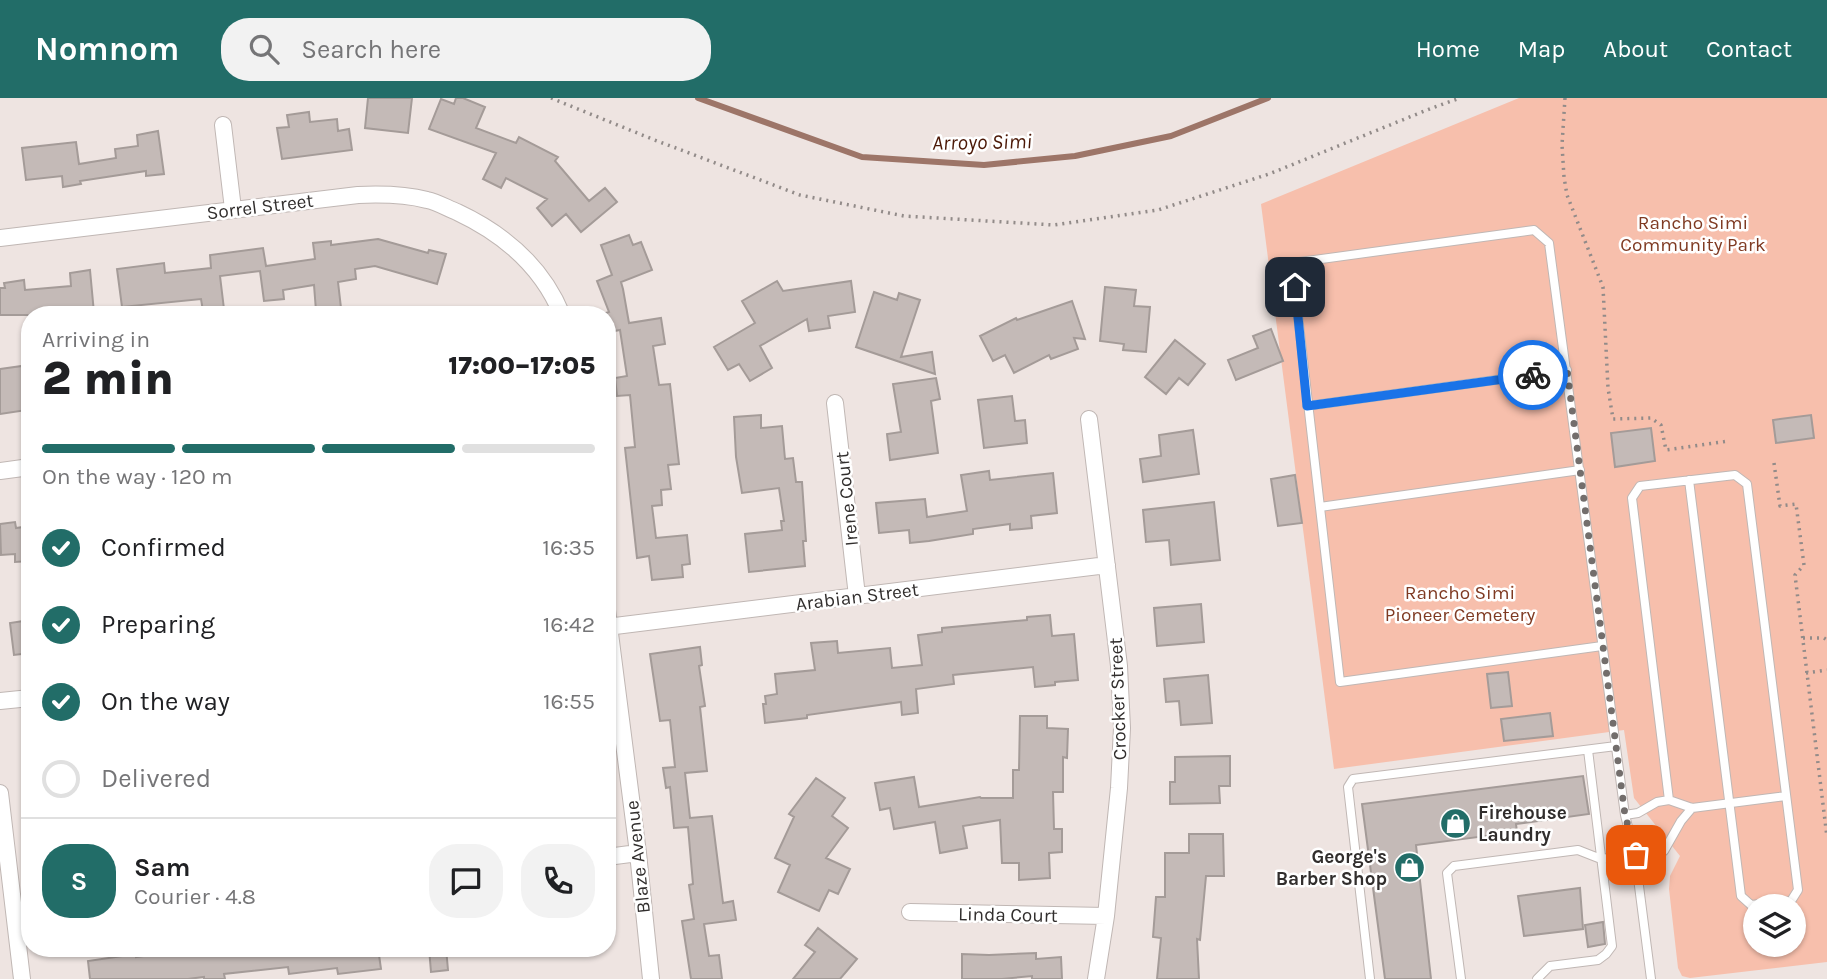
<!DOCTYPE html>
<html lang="en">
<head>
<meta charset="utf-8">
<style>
	:root { --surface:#fff; --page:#f2f2f2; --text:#202124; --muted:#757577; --line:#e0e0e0; --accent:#226d68 }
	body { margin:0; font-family:Karla,sans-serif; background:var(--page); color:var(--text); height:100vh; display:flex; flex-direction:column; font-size:26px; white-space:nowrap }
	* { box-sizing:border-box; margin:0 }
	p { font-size:23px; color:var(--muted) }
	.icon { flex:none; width:38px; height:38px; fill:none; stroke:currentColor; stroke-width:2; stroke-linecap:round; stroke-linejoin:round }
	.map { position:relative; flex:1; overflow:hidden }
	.panel { position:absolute; left:21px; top:208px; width:595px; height:651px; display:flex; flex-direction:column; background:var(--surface); border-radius:28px; box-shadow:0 2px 5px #0004 }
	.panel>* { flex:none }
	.buttons { position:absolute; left:1743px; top:796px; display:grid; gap:14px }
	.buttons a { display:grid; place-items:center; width:63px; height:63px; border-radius:50%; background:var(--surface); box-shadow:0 2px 5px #0004; font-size:35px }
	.pin { position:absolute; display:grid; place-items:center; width:60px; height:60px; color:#fff; margin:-30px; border-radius:14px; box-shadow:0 4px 10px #0006 }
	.courier { position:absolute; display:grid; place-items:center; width:70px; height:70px; margin:-35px; border:5px solid #1a73e8; border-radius:50%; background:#fff; color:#222; box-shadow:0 2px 9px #0007 }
	.headline em { font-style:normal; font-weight:800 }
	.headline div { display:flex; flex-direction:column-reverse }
	.headline { display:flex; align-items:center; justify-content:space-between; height:119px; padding:0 21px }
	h1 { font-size:46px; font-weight:800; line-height:52px }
	.bar { display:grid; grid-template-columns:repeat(4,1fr); gap:10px 7px; align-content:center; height:84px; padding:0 21px }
	.bar i { height:9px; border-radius:5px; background:var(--line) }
	.bar .active { background:var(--accent) }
	.bar p { grid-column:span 4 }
	.line { display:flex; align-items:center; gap:18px; padding:0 21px; border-top:2px solid var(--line) }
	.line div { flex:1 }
	.round { display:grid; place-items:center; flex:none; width:74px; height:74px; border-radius:28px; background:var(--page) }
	ol { padding:0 21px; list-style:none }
	li { display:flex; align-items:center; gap:21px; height:77px }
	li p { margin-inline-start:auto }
	li .icon { padding:7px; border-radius:50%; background:var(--accent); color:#fff; stroke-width:4 }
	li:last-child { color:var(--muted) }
	li i { width:38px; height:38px; border:4px solid var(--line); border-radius:50% }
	header { display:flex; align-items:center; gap:42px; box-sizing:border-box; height:98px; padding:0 35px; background:var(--accent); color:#fff }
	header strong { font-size:33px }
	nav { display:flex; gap:38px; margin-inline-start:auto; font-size:24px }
	.search { width:490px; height:63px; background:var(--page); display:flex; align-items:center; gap:18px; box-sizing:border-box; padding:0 24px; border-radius:28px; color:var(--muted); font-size:26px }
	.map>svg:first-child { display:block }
	.green { fill:#f7bfac; fill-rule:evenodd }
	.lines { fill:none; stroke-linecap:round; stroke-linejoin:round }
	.stream { stroke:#9d7568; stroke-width:6 }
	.building { fill:#c4bab7; stroke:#a49b98; stroke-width:2 }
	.lane-casing { stroke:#c0b7b4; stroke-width:10 }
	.street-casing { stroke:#c0b7b4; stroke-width:18 }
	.path { stroke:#928b89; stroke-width:3.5; stroke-dasharray:2 5; stroke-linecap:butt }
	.lane { stroke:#fff; stroke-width:8 }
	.street { stroke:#fff; stroke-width:16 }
	.done { stroke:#736e6c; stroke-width:7; stroke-dasharray:0 12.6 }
	.route { stroke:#1a73e8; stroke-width:9 }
	.labels { text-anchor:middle; stroke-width:5; stroke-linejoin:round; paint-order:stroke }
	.street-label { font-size:19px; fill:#312e2d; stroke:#fff }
	.park-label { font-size:19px; fill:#7f3a22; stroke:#fff }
	.poi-label { font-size:19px; font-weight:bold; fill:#312e2d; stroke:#fff; text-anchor:start }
	.water-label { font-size:21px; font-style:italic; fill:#4b1806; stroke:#fff }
</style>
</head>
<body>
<header>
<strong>Nomnom</strong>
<div class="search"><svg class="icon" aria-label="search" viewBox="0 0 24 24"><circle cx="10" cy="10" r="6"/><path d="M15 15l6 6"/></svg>Search here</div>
<nav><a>Home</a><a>Map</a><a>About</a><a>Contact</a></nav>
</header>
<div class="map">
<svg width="1827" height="881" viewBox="0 0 1827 881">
	<rect width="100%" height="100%" fill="#eee4e1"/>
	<!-- green -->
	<path class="green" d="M1519 0H1827V864L1690 880 1682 878 1678 870 1669 791 1670 778 1680 758 1634 700 1624 632 1334 671 1261 106ZM1755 808H1794V847H1755Z"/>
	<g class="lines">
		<!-- stream -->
		<path class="stream" d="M698 0 862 59 984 67 1075 58 1171 38 1268 0"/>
	</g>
	<!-- building -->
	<path class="building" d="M368 0H412L408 35 365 30Z
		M456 0H463L485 9 476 30 516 45 519 39 558 59 555 63 589 103 605 90 617 104 581 134 566 116 552 128 537 110 547 101 506 80 501 90 483 81 496 55 429 31 441 1 454 6Z
		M309 14 310 24 337 21 338 33 349 31 352 52 282 61 277 30 289 29 287 17Z
		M158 33 164 76 146 78V73L80 83 81 86 63 89 62 78 26 82 22 50 76 44 79 66 116 60 115 51 138 48 137 37Z
		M629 137 633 147 641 144 652 172 621 184 623 191 629 225 661 220 665 246 653 248 659 287 670 286 679 366 668 367 671 391 661 392 662 407 652 408 656 440 687 437 690 466 682 467 683 479 652 482 649 458 637 460 625 350 635 349 630 297 617 298 615 280 627 278 620 232 609 234 606 215 609 214 597 183 612 177 601 147Z
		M378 141 428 155 429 152 446 156 437 186 375 168 355 171 356 181 338 184 341 210 316 213 314 187 283 192 284 201 264 203 260 173 220 178 224 211 203 213 201 201 122 209 117 171 164 165 165 175 211 170 210 157 263 150 266 168 315 161 313 145 331 143V147Z
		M90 172 94 215 81 217H0V190H5L4 185 24 182 25 192 71 188 70 175Z
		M777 183 783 193 851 183 855 214 828 218 830 230 809 233 807 221 760 248 772 270 750 283 739 266 728 272 714 249 755 225 742 203Z
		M1105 189 1136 192 1134 208 1150 209 1146 254 1123 252 1124 246 1100 243Z
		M874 194 897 202 899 195 920 202 901 259 932 254 935 276 856 249Z
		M1072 203 1085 241 1074 240 1078 251 1051 261 1049 257 1014 275 1005 257 993 263 980 238 1016 220 1017 222Z
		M1271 231 1283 263 1236 282 1228 262 1258 250 1253 238Z
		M1175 242 1205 266 1188 287 1179 280 1166 296 1145 279Z
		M22 268 27 312 0 316V271Z
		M936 280 940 301 931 303 938 355 890 362 887 336 901 334 893 286Z
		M1012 298 1015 323 1025 322 1027 345 984 350 978 302Z
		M761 317V330L782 328 785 361 793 360 796 384H802L806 443H803L805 468 749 474 745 436 782 432 781 423H784L779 390 742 395 736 359 734 319Z
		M1811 317 1814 340 1776 345 1773 322Z
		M1651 330 1655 363 1615 369 1611 335Z
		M1193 332 1199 376 1143 384 1140 361 1161 358 1159 337Z
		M989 373 990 382 1053 375 1057 415 1031 418 1032 430 1010 432V426L973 431V436L929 443 910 445 909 432 879 435 876 405 925 401 927 419 967 413 961 377Z
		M1295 377 1302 425 1278 428 1271 381Z
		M1214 404 1220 462 1171 467 1169 442 1146 444 1143 412Z
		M15 424 16 430 30 428V463L15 464V456L1 457 0 426Z
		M1201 506 1204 544 1157 548 1154 510Z
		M1050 517 1052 538 1074 536 1078 582 1055 584V587L1035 589 1033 569 953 577 954 586 916 591 918 615 902 617 901 604 807 617V620L765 625 763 606H766L765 598 777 596 775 576 815 572 811 545 837 543 838 555 890 550 892 570 922 567 918 537 942 534V530L1027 522V519Z
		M30 522V555L14 557 10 525Z
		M700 549 702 567 699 568 705 608 700 609 707 673 685 675 690 720 712 718 723 805 733 803 736 822 704 826 709 858 719 857 722 881H691L682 823 694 821 689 787 693 786 688 729 674 730 670 689 666 690 663 670 675 669 670 622 660 623 650 556Z
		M1508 574 1512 608 1491 610 1487 576Z
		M1208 577 1212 625 1181 627 1179 603 1166 604 1164 581Z
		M1550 615 1553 638 1504 643 1501 621Z
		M1020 618H1047V630L1068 631 1067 660 1063 659V694H1053L1054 731H1062V754L1049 755 1050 780 1019 782V765H1002L1000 722 963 728 967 750 940 755 935 724 894 731 890 710 880 712 875 685 914 679 919 709 980 699 981 700H1013V672H1019Z
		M1230 658V688H1219L1220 705 1170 706V684H1175V659Z
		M1583 678 1589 716 1516 726 1517 734 1416 747 1431 881H1385L1362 706Z
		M816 680 845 700 832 718 848 730 826 760 850 771 838 796 829 792 819 813 778 794 790 767 775 760 794 719 789 716Z
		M1189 736H1223L1224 778H1206L1200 842 1197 841 1199 881H1157L1161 840 1153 839 1156 799H1165V755H1189Z
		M1580 790 1583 831 1524 838 1518 798Z
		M1603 824 1605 846 1588 849 1585 827Z
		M818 830 857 861 840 881H793L815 854 805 847Z
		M199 850H378L381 871 338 876 337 870 289 876 288 869 224 876 225 881H204V879L188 881H90L88 863 136 856V859Z
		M429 850H446L448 872 431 874Z
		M1036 855V861L1061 859 1062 881H1032V878L1002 881H962V856L989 857Z"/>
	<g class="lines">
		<defs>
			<path id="lane" d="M1307 308 1567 272
				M1320 409 1580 372
				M1602 548 1340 584 1292 165 1534 132 1549 145 1625 717 1635 757 1651 881
				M1669 702 1632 400 1640 388 1735 377 1747 386 1798 792 1791 803 1751 807 1741 798 1689 382
				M1625 717 1638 715 1657 704 1669 702 1692 710 1786 698
				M1370 881 1348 689 1353 681 1616 648
				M1461 881 1447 775 1454 768 1578 752 1601 761 1664 753 1681 723 1692 710
				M1537 881 1550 868 1598 862 1606 856 1612 848 1588 652"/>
			<path id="street" d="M223 27 233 111
				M0 140 358 97C381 96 404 96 427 102 437 104 447 110 457 114 504 136 542 168 562 217
				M835 305 857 498
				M1089 321 1119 568 1122 630 1119 690 1106 818 1096 881
				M0 373 30 369
				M607 512 638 755 651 881
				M607 529 1107 467
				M0 603 30 600
				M0 695 22 881
				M607 759 638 755
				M910 814 1106 818"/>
		</defs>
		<!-- lane casing -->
		<use href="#lane" class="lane-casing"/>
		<!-- street casing -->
		<use href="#street" class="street-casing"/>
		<!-- path -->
		<path class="path" d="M551 0 652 41 800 97 904 118 1054 127 1158 112 1269 76 1432 10 1460 0
			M1565 0 1562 47 1564 79 1567 97 1603 189 1608 290 1613 321 1651 320 1661 327 1666 352 1729 343
			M1774 365 1780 408 1796 406 1804 467 1795 477 1827 739
			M1803 540H1824L1827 542
			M1806 575 1827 572"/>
		<!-- lane -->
		<use href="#lane" class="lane"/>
		<!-- street -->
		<use href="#street" class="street"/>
	</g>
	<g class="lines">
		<!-- done -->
		<path class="done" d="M1533 277 1567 272 1625 717 1636 757"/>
		<!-- route -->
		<path class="route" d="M1295 189 1307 308 1533 277"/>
	</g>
	<!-- icons -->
	<defs>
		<symbol id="shop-disc" viewBox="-11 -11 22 22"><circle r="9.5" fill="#226d68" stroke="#fff"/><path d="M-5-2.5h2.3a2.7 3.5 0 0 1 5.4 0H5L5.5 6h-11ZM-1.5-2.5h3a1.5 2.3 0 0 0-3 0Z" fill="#fff"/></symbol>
	</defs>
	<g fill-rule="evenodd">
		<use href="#shop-disc" x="1438" y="708" width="35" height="35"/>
		<use href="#shop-disc" x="1392" y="752" width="35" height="35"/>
	</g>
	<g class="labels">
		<!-- street labels -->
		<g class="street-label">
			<text transform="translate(260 108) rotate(-7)" y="7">Sorrel Street</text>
			<text transform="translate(846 401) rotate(-96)" y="7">Irene Court</text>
			<text transform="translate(857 498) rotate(-7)" y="7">Arabian Street</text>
			<text transform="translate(1117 601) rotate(-92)" y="7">Crocker Street</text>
			<text transform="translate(637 759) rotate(-96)" y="7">Blaze Avenue</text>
			<text transform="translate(1008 816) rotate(1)" y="7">Linda Court</text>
		</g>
		<!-- park labels -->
		<g class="park-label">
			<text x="1693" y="131">Rancho Simi<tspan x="1693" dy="22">Community Park</tspan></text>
			<text x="1460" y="501">Rancho Simi<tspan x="1460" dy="22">Pioneer Cemetery</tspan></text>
		</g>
		<!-- poi labels -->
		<g class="poi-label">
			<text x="1478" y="721">Firehouse<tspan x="1478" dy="22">Laundry</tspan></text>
			<text x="1387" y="765" text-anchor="end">George's<tspan x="1387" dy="22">Barber Shop</tspan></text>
		</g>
		<!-- water labels -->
		<g class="water-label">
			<text transform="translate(982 44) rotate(-1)" y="7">Arroyo Simi</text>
		</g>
	</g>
</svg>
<div class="buttons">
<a><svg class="icon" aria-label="layers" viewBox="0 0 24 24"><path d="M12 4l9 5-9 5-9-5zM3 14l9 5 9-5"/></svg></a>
</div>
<div class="pin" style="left:1636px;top:757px;background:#ea580c"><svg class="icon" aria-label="bag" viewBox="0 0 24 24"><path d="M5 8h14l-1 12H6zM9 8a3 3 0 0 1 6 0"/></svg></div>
<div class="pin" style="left:1295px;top:189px;background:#1f2937"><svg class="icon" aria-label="home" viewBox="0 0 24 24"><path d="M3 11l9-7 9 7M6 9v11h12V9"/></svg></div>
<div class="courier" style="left:1533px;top:277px"><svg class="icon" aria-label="bike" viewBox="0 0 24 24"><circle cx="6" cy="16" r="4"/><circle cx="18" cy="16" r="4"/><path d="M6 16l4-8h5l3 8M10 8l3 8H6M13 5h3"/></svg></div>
<section class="panel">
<div class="headline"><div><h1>2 min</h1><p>Arriving in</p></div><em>17:00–17:05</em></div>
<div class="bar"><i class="active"></i><i class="active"></i><i class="active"></i><i></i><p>On the way · 120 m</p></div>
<ol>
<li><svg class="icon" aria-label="check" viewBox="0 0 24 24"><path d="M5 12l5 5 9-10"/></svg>Confirmed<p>16:35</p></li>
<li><svg class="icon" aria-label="check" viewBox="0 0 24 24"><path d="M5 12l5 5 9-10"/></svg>Preparing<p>16:42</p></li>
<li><svg class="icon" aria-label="check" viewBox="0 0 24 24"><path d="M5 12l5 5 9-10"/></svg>On the way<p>16:55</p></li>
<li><i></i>Delivered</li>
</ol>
<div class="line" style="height:126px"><b class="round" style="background:var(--accent);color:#fff">S</b><div><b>Sam</b><p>Courier · 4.8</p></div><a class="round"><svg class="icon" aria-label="chat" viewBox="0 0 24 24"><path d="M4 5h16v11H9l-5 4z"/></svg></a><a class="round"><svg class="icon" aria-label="phone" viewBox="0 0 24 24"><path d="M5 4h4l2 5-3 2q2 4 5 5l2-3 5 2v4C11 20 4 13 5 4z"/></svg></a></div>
</section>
</div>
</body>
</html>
